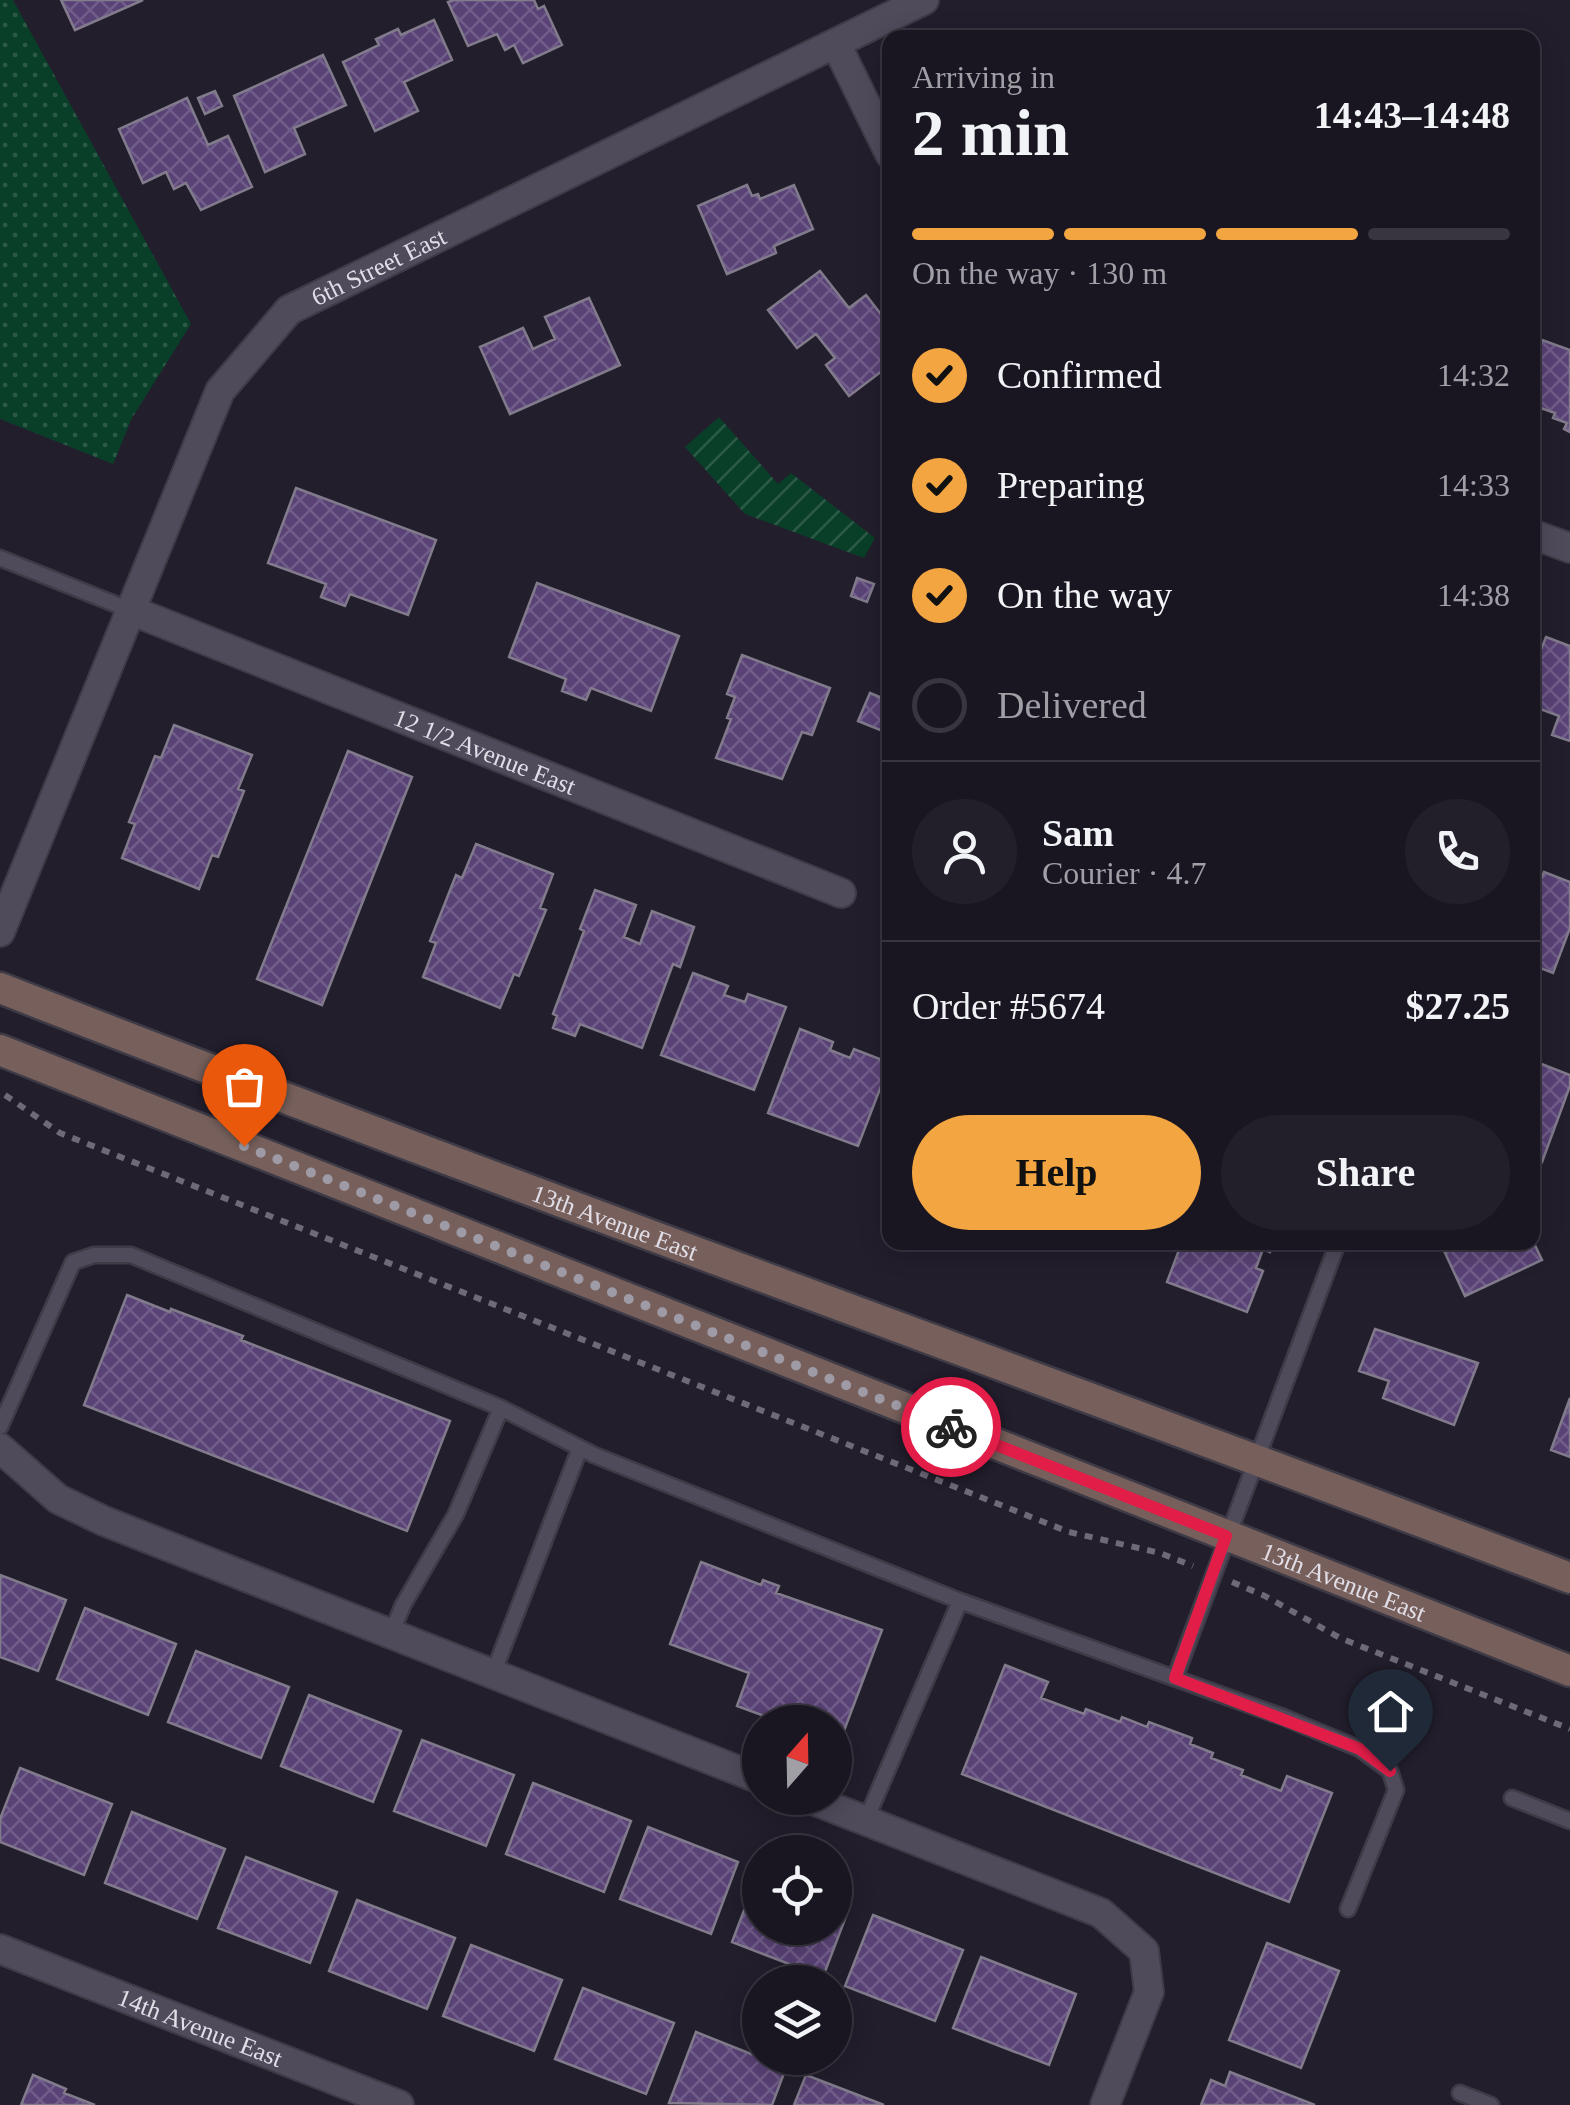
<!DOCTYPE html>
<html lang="en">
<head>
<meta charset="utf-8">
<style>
	:root { --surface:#1a1621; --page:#231f2a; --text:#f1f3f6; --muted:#9f9fa5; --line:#38353f; --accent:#f2a541 }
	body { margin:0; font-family:Georgia,serif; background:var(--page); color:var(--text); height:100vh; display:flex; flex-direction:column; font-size:38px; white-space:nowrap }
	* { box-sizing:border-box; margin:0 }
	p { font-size:32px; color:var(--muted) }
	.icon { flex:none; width:55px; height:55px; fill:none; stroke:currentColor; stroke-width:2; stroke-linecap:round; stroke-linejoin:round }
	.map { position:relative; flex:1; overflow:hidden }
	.side { position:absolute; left:882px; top:30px; width:658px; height:1220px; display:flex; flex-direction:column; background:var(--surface); border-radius:20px; box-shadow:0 5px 25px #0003,0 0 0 2px var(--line) }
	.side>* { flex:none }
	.needle { width:65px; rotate:20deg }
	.fabs { position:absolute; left:742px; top:1705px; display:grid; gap:20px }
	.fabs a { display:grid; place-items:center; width:110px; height:110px; border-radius:50%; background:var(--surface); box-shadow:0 5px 25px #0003,0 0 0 2px var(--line); font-size:50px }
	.pin { position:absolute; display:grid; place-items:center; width:85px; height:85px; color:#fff; margin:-102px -42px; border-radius:50% 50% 50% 0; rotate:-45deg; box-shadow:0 0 10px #0007 }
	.pin .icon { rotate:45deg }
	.courier { position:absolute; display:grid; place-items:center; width:100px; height:100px; margin:-50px; border:8px solid #e11d48; border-radius:50%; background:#fff; color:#222; box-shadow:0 2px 12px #0007 }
	.head em { font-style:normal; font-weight:700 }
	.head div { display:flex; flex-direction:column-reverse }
	.head { display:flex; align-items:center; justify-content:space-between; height:170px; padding:0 30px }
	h1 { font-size:65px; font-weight:700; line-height:75px }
	.bar { display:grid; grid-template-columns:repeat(4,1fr); gap:15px 10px; align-content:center; height:120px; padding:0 30px }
	.bar i { height:12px; border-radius:8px; background:var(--line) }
	.bar .current { background:var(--accent) }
	.bar p { grid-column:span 4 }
	.line { display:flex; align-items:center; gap:25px; padding:0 30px; border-top:2px solid var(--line) }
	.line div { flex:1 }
	.round { display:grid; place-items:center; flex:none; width:105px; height:105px; border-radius:52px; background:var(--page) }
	ol { padding:0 30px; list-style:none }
	li { display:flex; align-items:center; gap:30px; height:110px }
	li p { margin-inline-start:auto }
	li .icon { padding:10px; border-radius:50%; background:var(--accent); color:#111; stroke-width:4 }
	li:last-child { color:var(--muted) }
	li i { width:55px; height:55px; border:5px solid var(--line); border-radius:50% }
	.cta { display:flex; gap:20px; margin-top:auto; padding:20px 30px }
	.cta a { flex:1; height:115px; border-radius:60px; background:var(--accent); color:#111; font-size:40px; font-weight:700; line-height:115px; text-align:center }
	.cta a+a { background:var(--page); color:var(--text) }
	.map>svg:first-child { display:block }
	.park { fill:url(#park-dots) }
	.garden { fill:url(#garden-furrows) }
	.building { fill:url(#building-cross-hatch); stroke:#817b8c; stroke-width:2.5 }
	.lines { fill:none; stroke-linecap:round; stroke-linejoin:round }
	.lane-casing { stroke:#3e3b47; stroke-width:19 }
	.street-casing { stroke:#3e3b47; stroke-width:32 }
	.secondary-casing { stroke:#3e3b47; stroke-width:35 }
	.path { stroke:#6e6b77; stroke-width:6; stroke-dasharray:8 8; stroke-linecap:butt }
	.lane { stroke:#504b5b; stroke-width:14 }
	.street { stroke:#504b5b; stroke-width:28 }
	.secondary { stroke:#77605c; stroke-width:30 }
	.done { stroke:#9e9ba6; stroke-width:10; stroke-dasharray:0 18 }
	.route { stroke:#e11d48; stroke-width:12 }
	.labels { text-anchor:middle; stroke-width:10; stroke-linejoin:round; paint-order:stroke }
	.street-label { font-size:25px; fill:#e1dee8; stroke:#221e2c }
</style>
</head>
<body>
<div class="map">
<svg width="1570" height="2105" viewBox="0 0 1570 2105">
	<defs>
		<pattern id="park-dots" width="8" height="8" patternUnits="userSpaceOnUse" patternTransform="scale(2.5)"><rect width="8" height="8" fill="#093f28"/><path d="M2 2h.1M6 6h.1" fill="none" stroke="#2d5a47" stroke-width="1.8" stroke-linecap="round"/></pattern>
		<pattern id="garden-furrows" width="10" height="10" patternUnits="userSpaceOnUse" patternTransform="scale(2.5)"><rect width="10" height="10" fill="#093f28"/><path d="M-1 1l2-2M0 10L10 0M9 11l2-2" fill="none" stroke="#2d5a47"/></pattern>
		<pattern id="building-cross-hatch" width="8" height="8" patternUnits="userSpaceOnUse" patternTransform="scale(2.5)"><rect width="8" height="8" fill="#594276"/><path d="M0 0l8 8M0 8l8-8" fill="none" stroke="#715d8a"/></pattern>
	</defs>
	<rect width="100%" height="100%" fill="#221e2c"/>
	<!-- park -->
	<path class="park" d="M0 0H13L191 324 132 418 113 464 0 419Z"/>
	<!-- garden -->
	<path class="garden" d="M719 417 778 484 791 473 875 538 864 558 745 514 685 447Z"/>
	<!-- building -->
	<path class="building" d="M61 0H143L75 30Z
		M454 0H534L538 9 544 6 562 45 523 63 514 45 505 50 497 34 468 46 448 2Z
		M434 20 452 60 404 82 418 111 375 131 343 62 379 45 376 39 398 29 401 35Z
		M323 55 346 105 294 128 305 154 265 172 234 96Z
		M215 91 222 106 205 114 198 98Z
		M187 98 208 145 228 136 252 187 201 210 186 183 174 189 166 172 143 183 119 129Z
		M747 185 752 196 758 194 760 199 794 185 813 229 774 246 776 253 727 274 698 206Z
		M820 271 849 308 866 295 890 326V365L849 396 826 365 835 358 816 334 797 348 768 310Z
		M589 298 620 365 510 414 480 347 523 328 533 349 555 339 545 317Z
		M1542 340 1570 350V432L1564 429 1567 423 1553 418 1555 413 1532 405V365Z
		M296 488 436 540 408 615 350 594 345 606 321 597 326 584 268 563Z
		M857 578 874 584 867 602 851 596Z
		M537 583 679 636 651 711 591 688 586 700 562 691 566 679 509 657Z
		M1546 637 1570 646V741L1552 735 1559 716 1532 706V672Z
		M742 655 830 688 812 735 802 732 782 779 716 758 731 719 727 718 735 697 727 694Z
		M870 693 887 700 890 693V734L858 721Z
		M174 725 252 755 238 789 244 791 218 857 212 855 199 889 122 858 135 824 129 822 155 756 161 758Z
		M348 751 412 777 322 1005 257 979Z
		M476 844 553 874 540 908 546 910 519 976 514 974 500 1008 423 977 436 943 430 941 456 875 462 878Z
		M1544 872 1570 882V928L1553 973 1532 965V873L1542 877Z
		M595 890 636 905 624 937 640 944 652 911 694 927 680 967 673 964 642 1048 580 1024 575 1036 553 1028 557 1016 553 1014 584 931 580 929Z
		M693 973 728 986 724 995 745 1002 748 994 786 1007 754 1090 661 1055Z
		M800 1029 833 1042 830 1050 850 1058 854 1049 890 1063 858 1146 768 1113Z
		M1539 1063 1570 1075V1086L1542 1162 1532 1158V1072L1535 1073Z
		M1532 1239 1542 1260 1465 1296 1440 1242H1532Z
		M1182 1242H1274L1270 1252 1263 1249 1256 1268 1263 1271 1247 1312 1167 1282Z
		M127 1295 170 1312 171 1309 243 1336 241 1340 450 1421 407 1531 84 1405Z
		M1375 1329 1478 1363 1454 1425 1383 1398 1389 1381 1359 1371Z
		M1570 1398V1457L1551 1450Z
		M701 1562 761 1585 763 1580 779 1586 776 1593 882 1630 839 1744 835 1743V1722H781L737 1706 749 1673 670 1644Z
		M0 1575 66 1600 38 1671 0 1657Z
		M85 1608 176 1644 148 1715 57 1679Z
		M196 1651 289 1687 261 1758 168 1722Z
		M1005 1665 1048 1682 1041 1698 1084 1714 1086 1709 1120 1722 1122 1717 1147 1727 1149 1722 1192 1738 1190 1744 1213 1753 1211 1758 1243 1770 1241 1775 1281 1791 1287 1776 1332 1793 1289 1902 962 1774Z
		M309 1695 401 1731 373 1802 281 1766Z
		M422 1740 514 1775 486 1846 394 1811Z
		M20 1768 112 1804 84 1875 0 1842V1819Z
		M533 1783 631 1821 604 1892 506 1854Z
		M132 1812 225 1849 197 1919 105 1883Z
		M648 1827 738 1862 711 1934 620 1899Z
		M246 1857 337 1892 310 1963 218 1928Z
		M759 1871 760 1928H835V1900L850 1906 823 1977 732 1942Z
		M357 1900 455 1938 427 2009 329 1971Z
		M873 1915 963 1950 935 2021 845 1986Z
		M1267 1943 1339 1971 1301 2068 1229 2040Z
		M471 1945 562 1980 534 2051 443 2016Z
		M981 1957 1076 1994 1049 2065 953 2028Z
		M583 1988 674 2023 646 2094 555 2059Z
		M696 2032 786 2068 772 2105 669 2103Z
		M1230 2072 1315 2105H1201L1211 2080 1225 2086Z
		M33 2075 66 2089 64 2093 95 2105H21Z
		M806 2075 884 2105H794Z"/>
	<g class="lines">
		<defs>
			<path id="lane" d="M0 558 130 610
				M0 1427 73 1262 94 1255H131L501 1408 594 1455 960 1601 866 1820
				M960 1601 1283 1717 1360 1749 1390 1771 1396 1790 1348 1909
				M391 1634 403 1605 456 1514 501 1408
				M493 1674 580 1448
				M1175 1678 1338 1242
				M1512 1798 1570 1821
				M1460 2093 1491 2105"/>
			<g id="street">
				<path d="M836 44 890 154"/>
				<path d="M1532 534 1570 548"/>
				<path id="s1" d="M130 610 841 893"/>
				<path id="s2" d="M0 932 220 391 289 310 924 0"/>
				<path d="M0 1448 58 1499 104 1521 760 1779"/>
				<path d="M808 1798 1101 1913 1144 1951 1149 1992 1105 2105"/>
				<path id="s3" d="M0 1949 399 2105"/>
			</g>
			<g id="secondary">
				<path id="s4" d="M0 988C521 1192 1047 1379 1570 1578"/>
				<path id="s5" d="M0 1050 1570 1671"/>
			</g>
		</defs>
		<!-- lane casing -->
		<use href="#lane" class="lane-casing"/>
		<!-- street casing -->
		<use href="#street" class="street-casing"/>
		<!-- secondary casing -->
		<use href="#secondary" class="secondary-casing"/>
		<!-- path -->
		<path class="path" d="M5 1095 60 1133 1069 1532 1160 1553 1193 1566
			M1232 1582 1265 1596 1340 1638 1570 1729"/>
		<!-- lane -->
		<use href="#lane" class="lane"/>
		<!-- street -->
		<use href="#street" class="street"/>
		<!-- secondary -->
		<use href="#secondary" class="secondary"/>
	</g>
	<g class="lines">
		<!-- done -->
		<path class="done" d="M244 1146 951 1427"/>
		<!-- route -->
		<path class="route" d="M951 1427 1226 1536 1175 1678 1360 1749 1390 1771"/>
	</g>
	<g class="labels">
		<!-- street labels -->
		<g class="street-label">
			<text dy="9" stroke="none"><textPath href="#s2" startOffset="790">6th Street East</textPath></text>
			<text dy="9" stroke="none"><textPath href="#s1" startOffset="382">12 1/2 Avenue East</textPath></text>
			<text dy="9" stroke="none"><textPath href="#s4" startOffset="658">13th Avenue East</textPath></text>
			<text dy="9" stroke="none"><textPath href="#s5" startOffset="1445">13th Avenue East</textPath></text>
			<text dy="9" stroke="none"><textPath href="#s3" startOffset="215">14th Avenue East</textPath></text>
		</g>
	</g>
</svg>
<div class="fabs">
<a><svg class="needle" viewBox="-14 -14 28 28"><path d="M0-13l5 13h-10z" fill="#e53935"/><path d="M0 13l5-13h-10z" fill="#9f9fa5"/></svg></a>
<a><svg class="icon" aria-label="locate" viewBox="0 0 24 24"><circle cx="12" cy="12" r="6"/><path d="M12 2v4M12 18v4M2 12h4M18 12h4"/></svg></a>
<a><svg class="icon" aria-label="layers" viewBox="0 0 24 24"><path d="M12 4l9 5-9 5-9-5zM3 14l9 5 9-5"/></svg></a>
</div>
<div class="pin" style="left:244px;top:1146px;background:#ea580c"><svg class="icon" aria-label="bag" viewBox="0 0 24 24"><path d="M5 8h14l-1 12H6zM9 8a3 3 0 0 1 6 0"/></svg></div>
<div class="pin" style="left:1390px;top:1771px;background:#1f2937"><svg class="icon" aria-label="home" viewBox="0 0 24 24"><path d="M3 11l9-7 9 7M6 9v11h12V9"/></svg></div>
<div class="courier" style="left:951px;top:1427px"><svg class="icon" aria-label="bike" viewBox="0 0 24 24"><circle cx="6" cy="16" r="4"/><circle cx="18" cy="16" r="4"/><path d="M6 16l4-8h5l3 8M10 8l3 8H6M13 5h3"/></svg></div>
<section class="side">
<div class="head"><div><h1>2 min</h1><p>Arriving in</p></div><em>14:43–14:48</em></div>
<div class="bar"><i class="current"></i><i class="current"></i><i class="current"></i><i></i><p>On the way · 130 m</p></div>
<ol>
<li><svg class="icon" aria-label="check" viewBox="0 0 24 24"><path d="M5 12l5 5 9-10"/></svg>Confirmed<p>14:32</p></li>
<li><svg class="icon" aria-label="check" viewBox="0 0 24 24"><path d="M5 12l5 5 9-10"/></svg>Preparing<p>14:33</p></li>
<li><svg class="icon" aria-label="check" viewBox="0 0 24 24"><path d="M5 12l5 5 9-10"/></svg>On the way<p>14:38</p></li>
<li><i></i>Delivered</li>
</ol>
<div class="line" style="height:180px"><a class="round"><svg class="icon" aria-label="person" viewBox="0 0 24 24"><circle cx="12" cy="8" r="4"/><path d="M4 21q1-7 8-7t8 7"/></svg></a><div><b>Sam</b><p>Courier · 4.7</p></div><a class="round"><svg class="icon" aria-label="phone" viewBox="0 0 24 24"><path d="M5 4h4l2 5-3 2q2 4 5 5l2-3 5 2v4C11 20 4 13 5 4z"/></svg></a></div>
<div class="line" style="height:130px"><div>Order #5674</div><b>$27.25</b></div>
<div class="cta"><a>Help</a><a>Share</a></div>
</section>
</div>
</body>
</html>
